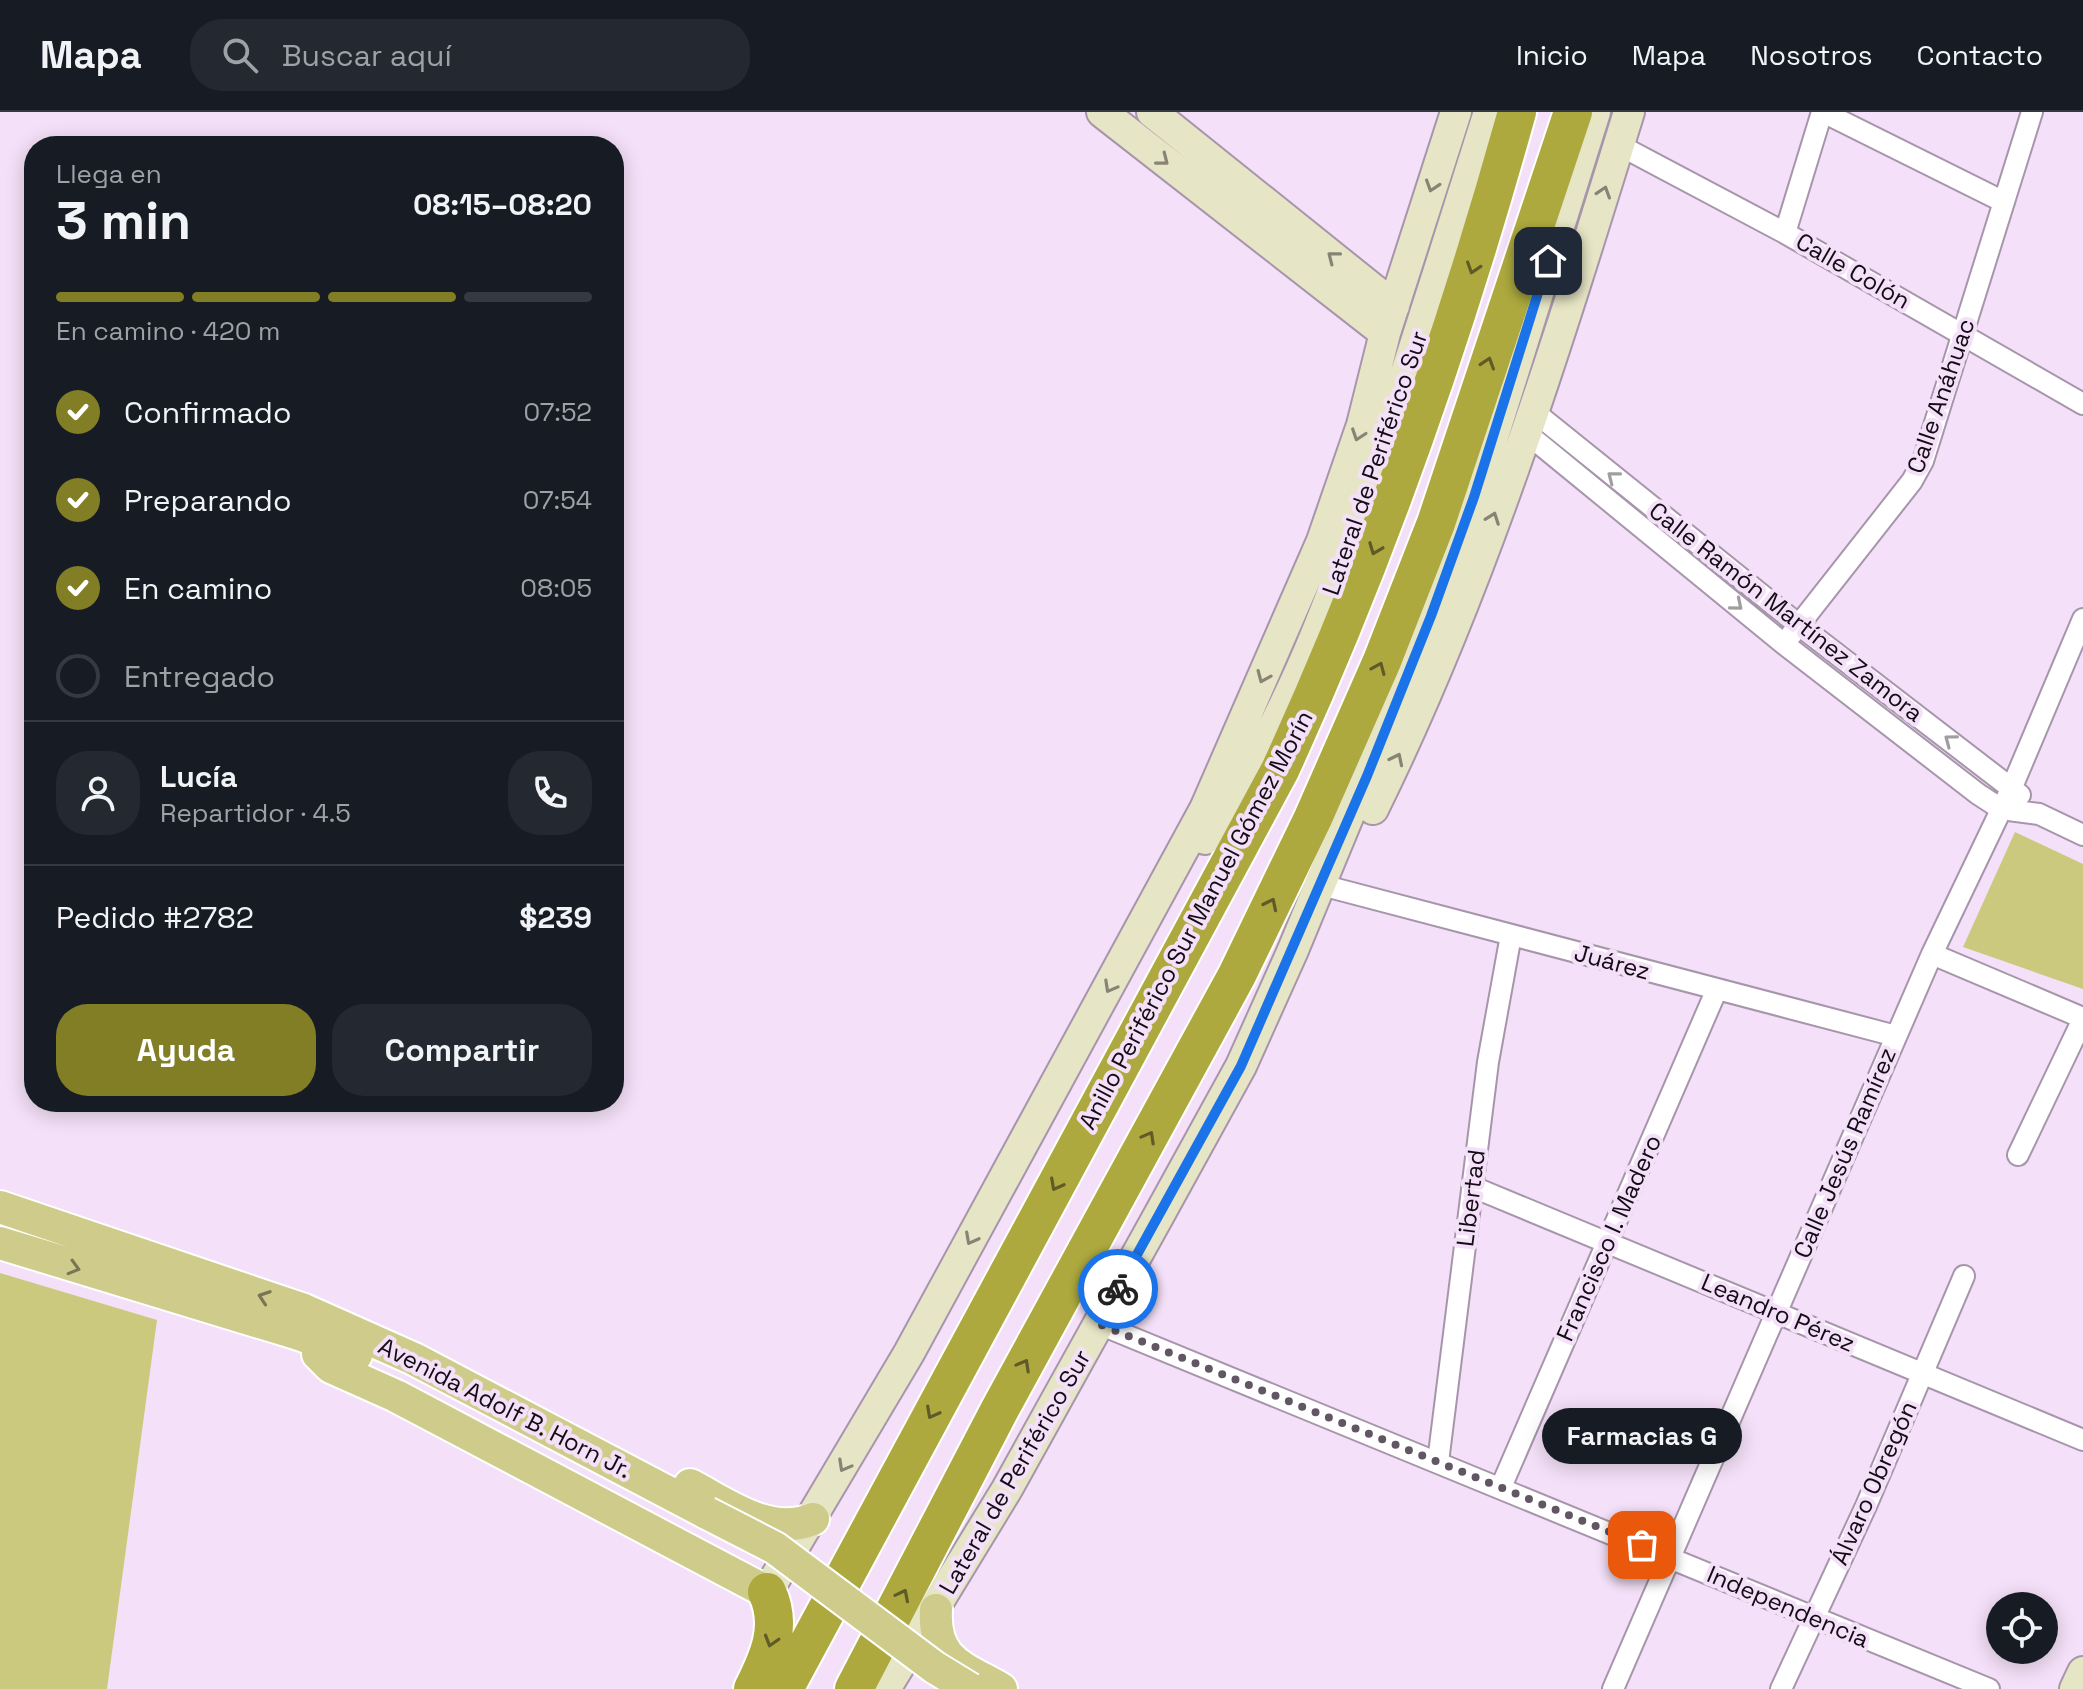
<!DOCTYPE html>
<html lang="es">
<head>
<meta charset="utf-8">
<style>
	:root { --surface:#171b24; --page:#242831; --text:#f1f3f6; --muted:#9ea1a6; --line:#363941; --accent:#827e26 }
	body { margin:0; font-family:"Space Grotesk",sans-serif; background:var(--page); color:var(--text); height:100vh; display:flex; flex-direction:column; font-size:30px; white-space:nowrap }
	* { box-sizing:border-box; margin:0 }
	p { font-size:26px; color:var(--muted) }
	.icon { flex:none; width:44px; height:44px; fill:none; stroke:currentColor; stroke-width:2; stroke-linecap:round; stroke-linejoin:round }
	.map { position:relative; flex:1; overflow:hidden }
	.drawer { position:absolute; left:24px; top:24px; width:600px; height:976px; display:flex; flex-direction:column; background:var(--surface); border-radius:32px; box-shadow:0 4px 20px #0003 }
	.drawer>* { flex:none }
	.buttons { position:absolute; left:1986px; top:1480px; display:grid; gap:16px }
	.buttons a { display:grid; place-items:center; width:72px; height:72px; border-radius:50%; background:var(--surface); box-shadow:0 4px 20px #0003; font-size:40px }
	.pin { position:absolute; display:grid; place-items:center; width:68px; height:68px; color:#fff; margin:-34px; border-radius:16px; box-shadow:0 4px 12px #0006 }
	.courier { position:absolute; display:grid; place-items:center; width:80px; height:80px; margin:-40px; border:6px solid #1a73e8; border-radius:50%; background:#fff; color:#222; box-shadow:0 2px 10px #0007 }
	.bubble { position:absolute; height:56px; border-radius:28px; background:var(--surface); box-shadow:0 4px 20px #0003; font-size:26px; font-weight:700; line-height:56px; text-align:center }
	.summary em { font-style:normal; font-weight:700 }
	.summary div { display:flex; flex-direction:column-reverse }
	.summary { display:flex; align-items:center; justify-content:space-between; height:136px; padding:0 32px }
	h1 { font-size:52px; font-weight:700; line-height:60px }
	.bar { display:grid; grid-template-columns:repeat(4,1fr); gap:12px 8px; align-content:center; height:96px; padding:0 32px }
	.bar i { height:10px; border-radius:6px; background:var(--line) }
	.bar .current { background:var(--accent) }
	.bar p { grid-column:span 4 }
	.line { display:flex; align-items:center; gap:20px; padding:0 32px; border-top:2px solid var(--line) }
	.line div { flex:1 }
	.round { display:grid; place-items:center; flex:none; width:84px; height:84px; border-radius:32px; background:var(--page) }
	ol { padding:0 32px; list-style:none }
	li { display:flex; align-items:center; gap:24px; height:88px }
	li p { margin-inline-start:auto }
	li .icon { padding:8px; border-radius:50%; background:var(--accent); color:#fff; stroke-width:4 }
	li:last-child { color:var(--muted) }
	li i { width:44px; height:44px; border:4px solid var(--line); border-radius:50% }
	.button { display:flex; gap:16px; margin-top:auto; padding:16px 32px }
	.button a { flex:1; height:92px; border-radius:32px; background:var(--accent); color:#fff; font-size:32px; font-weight:700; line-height:92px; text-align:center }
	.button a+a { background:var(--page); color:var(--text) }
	header { display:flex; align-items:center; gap:48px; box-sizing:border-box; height:112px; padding:0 40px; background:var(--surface); border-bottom:2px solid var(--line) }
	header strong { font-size:38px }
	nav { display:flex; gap:44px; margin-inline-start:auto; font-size:28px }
	.search { width:560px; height:72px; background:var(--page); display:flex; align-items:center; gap:20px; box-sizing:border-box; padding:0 28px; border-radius:32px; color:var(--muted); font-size:30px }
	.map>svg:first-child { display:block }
	.green { fill:#cbc97d }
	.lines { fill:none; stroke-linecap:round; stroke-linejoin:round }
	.street-casing { stroke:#a795ab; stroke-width:24 }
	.secondary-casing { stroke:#a795ab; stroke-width:34 }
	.primary-casing { stroke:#fff; stroke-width:36 }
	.highway-casing { stroke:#fff; stroke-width:42 }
	.street { stroke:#fff; stroke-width:20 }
	.secondary { stroke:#e6e5c5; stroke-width:30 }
	.primary { stroke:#cecb8b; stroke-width:32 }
	.highway { stroke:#ada93e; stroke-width:38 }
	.primary-bridge-casing { stroke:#fff; stroke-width:36; stroke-linecap:butt }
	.primary-bridge { stroke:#cecb8b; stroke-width:32 }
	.oneway { stroke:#878375 }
	.oneway2 { stroke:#605a29 }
	.oneway3 { stroke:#a19ea1 }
	.oneway4 { stroke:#7a7555 }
	.done { stroke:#625664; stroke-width:8; stroke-dasharray:0 14.4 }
	.route { stroke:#1a73e8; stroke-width:10 }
	.labels { text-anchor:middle; stroke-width:8; stroke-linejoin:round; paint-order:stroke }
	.street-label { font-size:24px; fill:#130c14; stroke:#f4e0f8 }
</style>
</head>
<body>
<header>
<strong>Mapa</strong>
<div class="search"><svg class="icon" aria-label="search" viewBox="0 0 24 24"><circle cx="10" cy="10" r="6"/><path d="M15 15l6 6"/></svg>Buscar aquí</div>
<nav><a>Inicio</a><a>Mapa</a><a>Nosotros</a><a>Contacto</a></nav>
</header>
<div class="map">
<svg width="2083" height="1577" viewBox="0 0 2083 1577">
	<rect width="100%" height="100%" fill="#f4e0f8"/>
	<!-- green -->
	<path class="green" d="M2015 720 2083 752V877L1963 835Z
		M0 1161 157 1208 107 1577H0Z"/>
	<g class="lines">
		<defs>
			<path id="street" d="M1823 0 2004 90
				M1619 33 1785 121 2083 292
				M1785 121 1822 0
				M1532 298 1799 513 2020 683
				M1525 320 1784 532 1978 682 2001 697 2039 702 2083 723
				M1791 523 1912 369 1923 349 2032 0
				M1329 775 1896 924
				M1932 842 2083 906
				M2018 1043 2083 907
				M1473 1075 2083 1328
				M1099 1212 1989 1577
				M1438 1350 1488 950 1511 823
				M1501 1375 1717 877
				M1613 1577 1932 842 2012 675 2083 507
				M1781 1577 1866 1394 1964 1164"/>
			<path id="secondary" d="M1102 0 1385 221
				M1152 0 1394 194
				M1373 697C1482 476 1556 236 1629 0
				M1205 727C1298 600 1348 444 1395 295 1427 197 1458 98 1489 0
				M767 1480 909 1241 1205 697 1322 429 1362 313 1385 221 1456 0
				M885 1577 1007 1377 1159 1103 1241 954 1293 838 1431 504 1474 385 1595 0
				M2075 1577 2083 1560"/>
			<path id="primary" d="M0 1095 304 1198 414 1247 707 1401
				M0 1131 299 1222 356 1243
				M318 1242 331 1255 396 1284 767 1480
				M690 1373C728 1393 770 1425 813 1407
				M936 1498C933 1549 963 1555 1001 1577"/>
			<path id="highway" d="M753 1577C769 1545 783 1514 767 1480
				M784 1577 1280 658C1378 445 1454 226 1517 0
				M854 1577 1000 1297 1237 863 1313 706 1382 549 1436 411 1573 0"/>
		</defs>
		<!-- street casing -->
		<use href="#street" class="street-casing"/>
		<!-- secondary casing -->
		<use href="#secondary" class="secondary-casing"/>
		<!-- primary casing -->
		<use href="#primary" class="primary-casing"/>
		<!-- highway casing -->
		<use href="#highway" class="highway-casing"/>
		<!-- street -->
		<use href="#street" class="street"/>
		<!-- secondary -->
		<use href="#secondary" class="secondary"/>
		<!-- primary -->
		<use href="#primary" class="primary"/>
		<!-- highway -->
		<use href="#highway" class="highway"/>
		<defs>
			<path id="primary-bridge" d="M707 1401 775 1436 934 1555 970 1577"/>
		</defs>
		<!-- primary-bridge casing -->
		<use href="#primary-bridge" class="primary-bridge-casing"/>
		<!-- primary-bridge -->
		<use href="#primary-bridge" class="primary-bridge"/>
	</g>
	<!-- one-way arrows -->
	<defs><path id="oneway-chevron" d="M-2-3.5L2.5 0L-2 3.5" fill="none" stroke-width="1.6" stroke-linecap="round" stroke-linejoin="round" transform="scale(2)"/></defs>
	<g class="oneway">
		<use href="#oneway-chevron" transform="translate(1163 48) rotate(38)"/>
		<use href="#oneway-chevron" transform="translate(1432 74) rotate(108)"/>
		<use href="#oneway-chevron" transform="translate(1604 80) rotate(-72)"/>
		<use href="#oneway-chevron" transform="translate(1333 145) rotate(-142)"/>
		<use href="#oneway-chevron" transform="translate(1358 323) rotate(109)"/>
		<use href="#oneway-chevron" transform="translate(1493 406) rotate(-70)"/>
		<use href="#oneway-chevron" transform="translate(1263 565) rotate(113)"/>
		<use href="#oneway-chevron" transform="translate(1397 647) rotate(-64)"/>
		<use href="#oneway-chevron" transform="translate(1110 875) rotate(119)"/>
		<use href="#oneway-chevron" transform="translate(971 1127) rotate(118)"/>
		<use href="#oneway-chevron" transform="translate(844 1354) rotate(119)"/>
	</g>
	<g class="oneway2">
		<use href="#oneway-chevron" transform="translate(1473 156) rotate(108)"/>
		<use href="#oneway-chevron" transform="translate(1488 251) rotate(-72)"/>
		<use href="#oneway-chevron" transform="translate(1375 437) rotate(111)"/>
		<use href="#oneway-chevron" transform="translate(1379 556) rotate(-67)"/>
		<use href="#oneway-chevron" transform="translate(1271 792) rotate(-64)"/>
		<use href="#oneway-chevron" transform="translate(1149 1025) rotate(-61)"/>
		<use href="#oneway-chevron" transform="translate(1056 1073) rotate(118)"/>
		<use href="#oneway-chevron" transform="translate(1024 1253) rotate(-61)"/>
		<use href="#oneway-chevron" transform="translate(932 1301) rotate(118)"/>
		<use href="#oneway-chevron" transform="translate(903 1483) rotate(-63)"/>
		<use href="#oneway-chevron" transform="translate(771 1529) rotate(107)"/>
	</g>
	<g class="oneway3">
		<use href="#oneway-chevron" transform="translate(1613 365) rotate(-142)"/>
		<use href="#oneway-chevron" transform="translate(1737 493) rotate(40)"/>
		<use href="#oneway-chevron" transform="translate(1950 628) rotate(-143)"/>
	</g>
	<g class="oneway4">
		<use href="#oneway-chevron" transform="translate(74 1156) rotate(16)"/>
		<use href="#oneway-chevron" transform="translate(264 1185) rotate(-161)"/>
	</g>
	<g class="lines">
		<!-- done -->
		<path class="done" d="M1118 1177 1099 1212 1642 1433"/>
		<!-- route -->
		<path class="route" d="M1118 1177 1241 954 1367 664 1431 504 1474 385 1548 149"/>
	</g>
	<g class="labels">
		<!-- street labels -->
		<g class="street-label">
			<text transform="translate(1853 159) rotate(30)" y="8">Calle Colón</text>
			<text transform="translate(1941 284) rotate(-71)" y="8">Calle Anáhuac</text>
			<text transform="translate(1375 351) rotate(-71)" y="8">Lateral de Periférico Sur</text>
			<text transform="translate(1786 500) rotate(38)" y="8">Calle Ramón Martínez Zamora</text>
			<text transform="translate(1196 808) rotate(-62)" y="8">Anillo Periférico Sur Manuel Gómez Morín</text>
			<text transform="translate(1612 850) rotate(15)" y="8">Juárez</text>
			<text transform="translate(1845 1041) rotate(-67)" y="8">Calle Jesús Ramírez</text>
			<text transform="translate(1471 1086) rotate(-83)" y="8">Libertad</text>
			<text transform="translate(1609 1126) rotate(-66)" y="8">Francisco I. Madero</text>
			<text transform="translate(1778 1201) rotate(23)" y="8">Leandro Pérez</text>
			<text transform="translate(505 1296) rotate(27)" y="8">Avenida Adolf B. Horn Jr.</text>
			<text transform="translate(1015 1360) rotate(-60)" y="8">Lateral de Periférico Sur</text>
			<text transform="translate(1874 1371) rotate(-66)" y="8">Álvaro Obregón</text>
			<text transform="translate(1788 1495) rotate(23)" y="8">Independencia</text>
		</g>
	</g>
</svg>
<div class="buttons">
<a><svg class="icon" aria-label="locate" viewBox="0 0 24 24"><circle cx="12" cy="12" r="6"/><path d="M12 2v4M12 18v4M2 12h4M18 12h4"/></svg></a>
</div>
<div class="pin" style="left:1642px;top:1433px;background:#ea580c"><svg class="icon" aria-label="bag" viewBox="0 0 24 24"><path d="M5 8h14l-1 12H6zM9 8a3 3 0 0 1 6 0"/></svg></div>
<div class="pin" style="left:1548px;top:149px;background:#1f2937"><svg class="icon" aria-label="home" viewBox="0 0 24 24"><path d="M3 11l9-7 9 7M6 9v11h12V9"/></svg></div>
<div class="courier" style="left:1118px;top:1177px"><svg class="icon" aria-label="bike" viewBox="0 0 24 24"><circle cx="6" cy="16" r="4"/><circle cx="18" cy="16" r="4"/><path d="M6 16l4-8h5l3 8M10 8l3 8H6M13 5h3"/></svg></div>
<div class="bubble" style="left:1542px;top:1296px;width:200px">Farmacias G</div>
<section class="drawer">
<div class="summary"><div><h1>3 min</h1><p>Llega en</p></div><em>08:15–08:20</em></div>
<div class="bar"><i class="current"></i><i class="current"></i><i class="current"></i><i></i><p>En camino · 420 m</p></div>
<ol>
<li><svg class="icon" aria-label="check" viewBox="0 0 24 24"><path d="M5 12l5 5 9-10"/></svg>Confirmado<p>07:52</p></li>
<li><svg class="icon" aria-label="check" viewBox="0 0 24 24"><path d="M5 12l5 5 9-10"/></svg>Preparando<p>07:54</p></li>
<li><svg class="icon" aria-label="check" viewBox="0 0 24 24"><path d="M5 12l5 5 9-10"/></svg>En camino<p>08:05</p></li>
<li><i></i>Entregado</li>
</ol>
<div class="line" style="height:144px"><a class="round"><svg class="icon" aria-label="person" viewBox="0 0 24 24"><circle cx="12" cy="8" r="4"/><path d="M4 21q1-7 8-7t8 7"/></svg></a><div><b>Lucía</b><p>Repartidor · 4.5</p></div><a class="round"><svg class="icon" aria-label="phone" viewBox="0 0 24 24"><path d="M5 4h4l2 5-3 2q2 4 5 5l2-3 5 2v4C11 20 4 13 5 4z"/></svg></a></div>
<div class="line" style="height:104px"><div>Pedido #2782</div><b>$239</b></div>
<div class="button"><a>Ayuda</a><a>Compartir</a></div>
</section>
</div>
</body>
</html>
